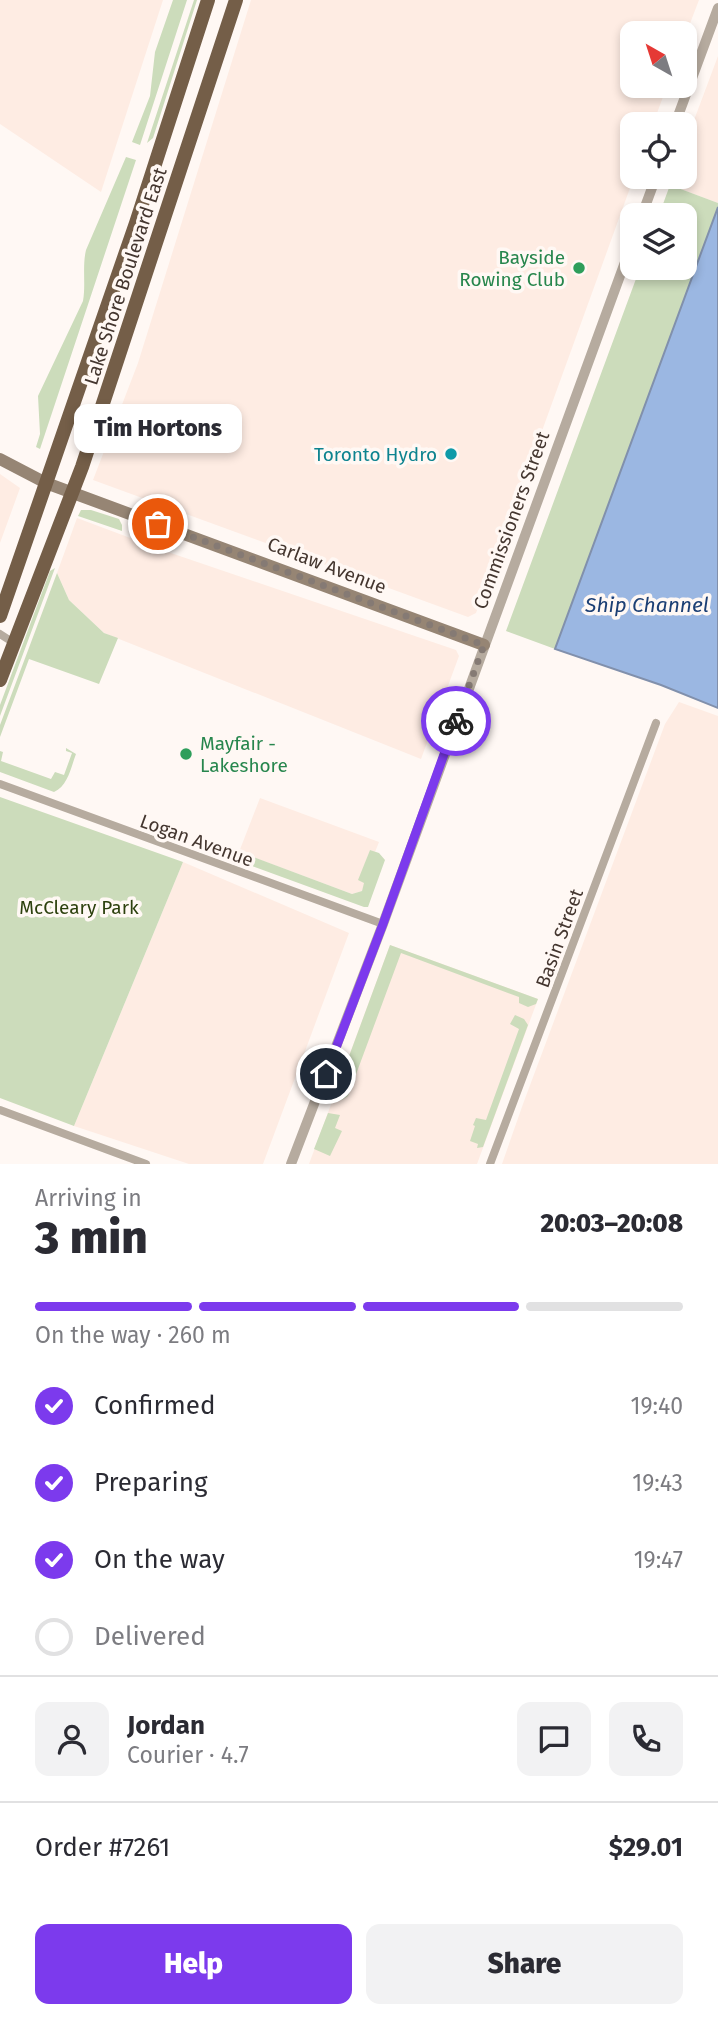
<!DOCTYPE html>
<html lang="en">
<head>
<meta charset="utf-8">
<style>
	:root { --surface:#fff; --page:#f2f2f3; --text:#2b2b33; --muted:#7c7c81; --line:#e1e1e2; --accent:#7c3aed }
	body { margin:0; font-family:"Fira Sans",sans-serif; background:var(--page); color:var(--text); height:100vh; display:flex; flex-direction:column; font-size:26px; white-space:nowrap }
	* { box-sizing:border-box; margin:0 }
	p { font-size:23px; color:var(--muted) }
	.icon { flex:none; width:38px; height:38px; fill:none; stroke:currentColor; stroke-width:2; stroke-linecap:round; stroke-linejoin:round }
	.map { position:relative; height:1164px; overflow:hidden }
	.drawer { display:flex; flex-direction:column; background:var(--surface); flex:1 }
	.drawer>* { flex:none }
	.needle { width:46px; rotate:321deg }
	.fabs { position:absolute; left:620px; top:21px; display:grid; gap:14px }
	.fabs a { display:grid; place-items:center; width:77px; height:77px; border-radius:14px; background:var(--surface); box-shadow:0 4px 10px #0003; font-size:35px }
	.pin { position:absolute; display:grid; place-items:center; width:60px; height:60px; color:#fff; margin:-30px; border:4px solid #fff; border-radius:50%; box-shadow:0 2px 7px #0007 }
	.courier { position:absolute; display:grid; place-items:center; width:70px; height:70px; margin:-35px; border:5px solid #7c3aed; border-radius:50%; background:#fff; color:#222; box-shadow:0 2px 9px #0007 }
	.bubble { position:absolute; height:49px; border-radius:14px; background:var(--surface); box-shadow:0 4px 10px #0003; font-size:23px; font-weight:800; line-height:49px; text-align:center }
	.overview em { font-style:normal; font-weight:800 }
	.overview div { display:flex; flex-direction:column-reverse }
	.overview { display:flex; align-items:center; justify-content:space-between; height:119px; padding:0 35px }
	h1 { font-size:46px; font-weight:800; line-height:52px }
	.bar { display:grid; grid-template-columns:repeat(4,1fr); gap:10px 7px; align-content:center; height:84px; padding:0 35px }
	.bar i { height:9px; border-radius:5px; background:var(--line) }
	.bar .selected { background:var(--accent) }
	.bar p { grid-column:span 4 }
	.line { display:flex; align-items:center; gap:18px; padding:0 35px; border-top:2px solid var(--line) }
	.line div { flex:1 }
	.round { display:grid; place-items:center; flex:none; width:74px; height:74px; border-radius:14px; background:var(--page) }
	ol { padding:0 35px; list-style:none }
	li { display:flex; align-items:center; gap:21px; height:77px }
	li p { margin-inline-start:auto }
	li .icon { padding:7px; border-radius:50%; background:var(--accent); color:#fff; stroke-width:4 }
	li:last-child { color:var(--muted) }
	li i { width:38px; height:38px; border:4px solid var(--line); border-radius:50% }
	.action { display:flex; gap:14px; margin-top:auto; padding:14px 35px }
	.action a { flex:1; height:80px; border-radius:14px; background:var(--accent); color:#fff; font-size:28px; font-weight:800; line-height:80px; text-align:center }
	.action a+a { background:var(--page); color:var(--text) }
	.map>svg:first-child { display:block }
	.built { fill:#feece3 }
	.green { fill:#ccdcbb }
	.water { fill:#9bb7e2; stroke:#8190ac; stroke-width:2 }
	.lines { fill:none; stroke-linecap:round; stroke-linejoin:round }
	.minor { stroke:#b6ab9f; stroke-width:8 }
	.tertiary { stroke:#b6ab9f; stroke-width:10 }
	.secondary { stroke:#968574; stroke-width:12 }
	.trunk { stroke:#745e48; stroke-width:14 }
	.done { stroke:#857a74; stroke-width:7; stroke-dasharray:0 12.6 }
	.route { stroke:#7c3aed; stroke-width:9 }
	.leisure-dot { fill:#2e9e5b; stroke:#fff8f4; stroke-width:2.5 }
	.culture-dot { fill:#0f9aa8; stroke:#fff8f4; stroke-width:2.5 }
	.labels { text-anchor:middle; stroke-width:7; stroke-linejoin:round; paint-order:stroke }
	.leisure-label { font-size:19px; fill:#27864d; stroke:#fff8f4; text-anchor:end }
	.street-label { font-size:19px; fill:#44362f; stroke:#fff8f4 }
	.culture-label { font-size:19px; fill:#0d838f; stroke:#fff8f4; text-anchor:end }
	.park-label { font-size:19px; fill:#2c400d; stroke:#fff8f4 }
	.water-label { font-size:21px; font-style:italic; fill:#1c3f74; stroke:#fff8f4 }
</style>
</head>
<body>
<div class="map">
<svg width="718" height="1164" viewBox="0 0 718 1164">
	<rect width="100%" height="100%" fill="#fff8f4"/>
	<!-- built -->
	<path class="built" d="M0 0H163L101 192 0 124Z
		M251 0H699L684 39V33H632V86H667L653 124H632V177H634L476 613 468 617 93 480 138 363Z
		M718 56V203L670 185 673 177H684V147Z
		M0 474 20 488 0 543Z
		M77 518 165 551 456 650 459 656 421 759 104 633 69 600 57 573Z
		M679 702 718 716V1164H502L523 1104 665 724Z
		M260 798 379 842 375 852 370 850 359 880 365 883 362 891 352 894 239 852Z
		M183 862 349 933 263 1164H189L74 1126Z
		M390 945 538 999 477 1164H309Z"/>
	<!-- green -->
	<path class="green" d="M173 0H187L140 145 132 142 150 96 155 52Z
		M194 0H197L153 138 147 143Z
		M126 157 136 160 40 449 36 447 40 434 38 396 83 301C86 284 82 267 86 250Z
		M670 185 718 203V207L555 649 506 631 640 268H684V215H659Z
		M81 510H91L119 519 122 525V531L78 516Z
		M55 568 0 716V705L50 571Z
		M57 573 69 600 104 633 118 638 99 684 29 659 0 737V725Z
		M66 748 76 754C71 767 68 786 54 792L0 772V751L3 752 1 761 51 779 55 772 64 775 72 753 66 751Z
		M0 797 183 862 74 1126 0 1098Z
		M370 850 379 853 385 860 368 907H364L249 865 248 855 352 894 362 891 364 883 358 880Z
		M390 945 538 999 536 1004 528 1007 519 1003V997L401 953 348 1096 342 1100 334 1097Z
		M515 1015 524 1019 528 1025 483 1147 477 1148 478 1144 470 1141 475 1126 473 1125 476 1118 486 1120 519 1029 510 1024Z
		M328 1113 340 1115 335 1128 342 1131 330 1156 314 1149Z"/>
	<!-- water -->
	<path class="water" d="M718 207V708L661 685 555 649Z"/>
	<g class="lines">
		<!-- minor -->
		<path class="minor" d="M0 634 14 643
			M0 784 383 924
			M0 1110 146 1164
			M490 1164 656 723"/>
		<!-- tertiary -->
		<path class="tertiary" d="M675 124 718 8
			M642 215 656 177
			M291 1164 383 924 632 243"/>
		<!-- secondary -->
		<path class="secondary" d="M0 459 46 483 484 645"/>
		<!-- trunk -->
		<path class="trunk" d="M0 616 136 223 208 0
			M0 680 82 467 236 0"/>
	</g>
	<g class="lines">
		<!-- done -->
		<path class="done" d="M158 524 484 645 456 721"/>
		<!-- route -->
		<path class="route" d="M326 1074 383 924 456 721"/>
	</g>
	<!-- markers -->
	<g class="leisure-dot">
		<circle cx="579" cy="268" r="7"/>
		<circle cx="186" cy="754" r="7"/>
	</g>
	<circle class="culture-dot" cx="451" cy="454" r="7"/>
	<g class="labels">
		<!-- leisure labels -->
		<g class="leisure-label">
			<text x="565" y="264">Bayside<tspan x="565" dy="22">Rowing Club</tspan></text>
			<text x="200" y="750" text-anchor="start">Mayfair -<tspan x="200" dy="22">Lakeshore</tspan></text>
		</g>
		<!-- street labels -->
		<g class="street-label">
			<text transform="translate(125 276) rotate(-72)" y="7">Lake Shore Boulevard East</text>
			<text transform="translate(511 520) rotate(-70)" y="7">Commissioners Street</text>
			<text transform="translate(327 565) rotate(21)" y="7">Carlaw Avenue</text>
			<text transform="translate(197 840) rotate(20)" y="7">Logan Avenue</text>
			<text transform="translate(559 938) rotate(-70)" y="7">Basin Street</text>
		</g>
		<!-- culture labels -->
		<g class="culture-label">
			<text x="437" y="461">Toronto Hydro</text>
		</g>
		<!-- park labels -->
		<g class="park-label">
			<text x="79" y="914">McCleary Park</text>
		</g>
		<!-- water labels -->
		<g class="water-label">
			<text x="647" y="612">Ship Channel</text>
		</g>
	</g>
</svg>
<div class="fabs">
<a><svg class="needle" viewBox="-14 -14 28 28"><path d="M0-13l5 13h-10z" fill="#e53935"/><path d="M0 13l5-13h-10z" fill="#7c7c81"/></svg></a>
<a><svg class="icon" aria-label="locate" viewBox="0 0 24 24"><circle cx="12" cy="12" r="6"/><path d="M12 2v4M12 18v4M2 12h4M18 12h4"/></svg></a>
<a><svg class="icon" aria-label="layers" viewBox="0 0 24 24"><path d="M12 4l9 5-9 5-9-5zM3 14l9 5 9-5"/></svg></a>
</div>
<div class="pin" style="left:158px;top:524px;background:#ea580c"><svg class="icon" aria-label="bag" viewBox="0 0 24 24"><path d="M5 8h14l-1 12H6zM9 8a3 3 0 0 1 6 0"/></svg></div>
<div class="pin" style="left:326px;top:1074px;background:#1f2937"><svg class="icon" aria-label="home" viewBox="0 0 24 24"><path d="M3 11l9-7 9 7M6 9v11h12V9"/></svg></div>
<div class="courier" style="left:456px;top:721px"><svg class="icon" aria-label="bike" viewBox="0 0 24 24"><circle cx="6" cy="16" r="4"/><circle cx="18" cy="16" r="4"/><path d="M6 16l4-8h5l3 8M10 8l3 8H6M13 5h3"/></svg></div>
<div class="bubble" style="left:74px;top:404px;width:168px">Tim Hortons</div>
</div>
<section class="drawer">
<div class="overview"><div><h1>3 min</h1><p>Arriving in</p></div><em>20:03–20:08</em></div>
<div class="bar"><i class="selected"></i><i class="selected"></i><i class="selected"></i><i></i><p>On the way · 260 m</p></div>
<ol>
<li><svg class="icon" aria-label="check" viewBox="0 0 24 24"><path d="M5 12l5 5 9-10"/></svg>Confirmed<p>19:40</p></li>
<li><svg class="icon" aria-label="check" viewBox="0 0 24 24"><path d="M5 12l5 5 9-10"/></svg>Preparing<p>19:43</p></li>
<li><svg class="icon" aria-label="check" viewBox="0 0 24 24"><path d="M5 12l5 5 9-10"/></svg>On the way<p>19:47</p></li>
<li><i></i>Delivered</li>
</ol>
<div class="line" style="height:126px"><a class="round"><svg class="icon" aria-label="person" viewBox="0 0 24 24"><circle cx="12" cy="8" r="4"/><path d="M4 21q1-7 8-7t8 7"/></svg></a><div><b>Jordan</b><p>Courier · 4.7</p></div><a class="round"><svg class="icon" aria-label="chat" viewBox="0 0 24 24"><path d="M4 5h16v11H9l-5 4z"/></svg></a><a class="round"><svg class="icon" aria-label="phone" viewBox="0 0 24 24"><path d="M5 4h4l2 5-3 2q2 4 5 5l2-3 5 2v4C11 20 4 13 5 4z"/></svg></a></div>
<div class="line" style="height:91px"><div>Order #7261</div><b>$29.01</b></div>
<div class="action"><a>Help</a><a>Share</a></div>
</section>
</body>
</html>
